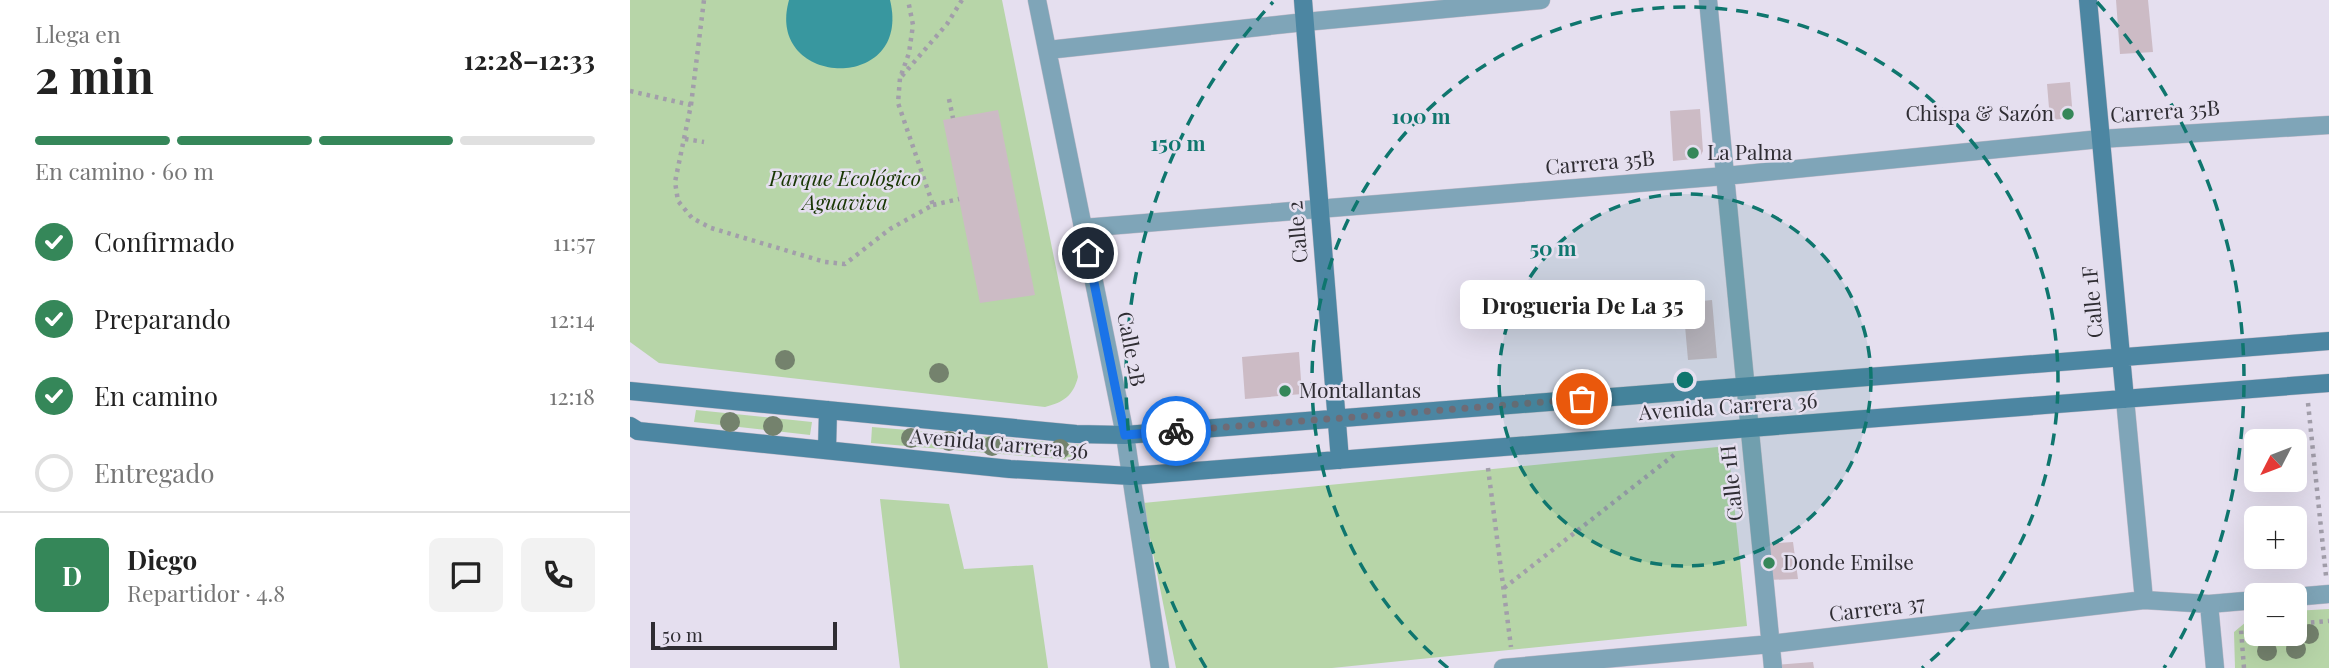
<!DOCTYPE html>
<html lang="es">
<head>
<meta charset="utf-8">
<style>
	:root { --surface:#fff; --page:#f2f2f2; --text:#222; --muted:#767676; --line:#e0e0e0; --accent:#358759 }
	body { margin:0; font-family:"Playfair Display",serif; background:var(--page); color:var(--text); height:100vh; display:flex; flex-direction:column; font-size:26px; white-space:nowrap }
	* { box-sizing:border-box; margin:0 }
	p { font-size:23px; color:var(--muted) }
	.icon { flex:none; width:38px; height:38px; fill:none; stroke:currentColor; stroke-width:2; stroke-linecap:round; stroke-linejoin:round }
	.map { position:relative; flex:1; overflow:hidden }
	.details { display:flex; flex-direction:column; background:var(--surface); width:630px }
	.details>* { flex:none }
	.needle { width:46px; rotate:228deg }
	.tools { position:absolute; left:1614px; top:429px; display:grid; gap:14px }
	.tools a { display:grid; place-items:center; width:63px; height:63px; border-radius:10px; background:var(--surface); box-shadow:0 7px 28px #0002; font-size:35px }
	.scale { position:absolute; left:21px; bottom:18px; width:186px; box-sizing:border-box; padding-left:7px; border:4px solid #2f2d33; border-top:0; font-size:19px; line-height:24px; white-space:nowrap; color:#2f2d33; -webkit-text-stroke:5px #e5dfef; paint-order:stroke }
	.pin { position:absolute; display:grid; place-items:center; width:60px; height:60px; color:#fff; margin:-30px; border:4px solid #fff; border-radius:50%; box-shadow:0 2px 7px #0007 }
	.courier { position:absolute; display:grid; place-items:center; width:70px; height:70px; margin:-35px; border:5px solid #1a73e8; border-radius:50%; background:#fff; color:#222; box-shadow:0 2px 9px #0007 }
	.bubble { position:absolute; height:49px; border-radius:10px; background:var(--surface); box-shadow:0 7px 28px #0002; font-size:23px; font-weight:700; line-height:49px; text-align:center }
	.headline em { font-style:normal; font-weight:700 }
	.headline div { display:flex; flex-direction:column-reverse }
	.headline { display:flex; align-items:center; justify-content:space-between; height:119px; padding:0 35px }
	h1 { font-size:46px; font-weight:700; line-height:52px }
	.bar { display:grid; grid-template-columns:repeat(4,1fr); gap:10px 7px; align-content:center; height:84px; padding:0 35px }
	.bar i { height:9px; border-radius:5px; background:var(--line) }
	.bar .active { background:var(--accent) }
	.bar p { grid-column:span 4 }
	.line { display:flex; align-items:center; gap:18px; padding:0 35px; border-top:2px solid var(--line) }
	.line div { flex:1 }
	.round { display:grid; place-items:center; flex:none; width:74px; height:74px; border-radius:10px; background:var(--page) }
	ol { padding:0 35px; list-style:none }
	li { display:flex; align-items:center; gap:21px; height:77px }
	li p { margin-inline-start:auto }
	li .icon { padding:7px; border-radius:50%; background:var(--accent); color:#fff; stroke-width:4 }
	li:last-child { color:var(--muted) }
	li i { width:38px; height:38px; border:4px solid var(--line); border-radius:50% }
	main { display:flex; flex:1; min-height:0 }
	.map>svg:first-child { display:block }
	.green { fill:#b7d5a8 }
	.water { fill:#38979f }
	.building { fill:#ccbbc5 }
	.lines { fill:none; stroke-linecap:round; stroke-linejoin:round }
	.street-casing { stroke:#c1bbc9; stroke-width:19 }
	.secondary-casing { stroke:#c1bbc9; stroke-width:19 }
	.path { stroke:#a29eaa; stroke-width:4.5; stroke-dasharray:3.5 5; stroke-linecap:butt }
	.street { stroke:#7fa5b8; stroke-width:18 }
	.secondary { stroke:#4c86a2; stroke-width:18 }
	.tree { fill:#74826d }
	.done { stroke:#6f6b75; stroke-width:7; stroke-dasharray:0 12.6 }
	.route { stroke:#1a73e8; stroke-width:9 }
	.ring { fill:none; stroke:#0f766e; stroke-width:3.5; stroke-dasharray:12 9 }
	.poi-dot { fill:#358759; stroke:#e5dfef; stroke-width:2.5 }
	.labels { text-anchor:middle; stroke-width:5; stroke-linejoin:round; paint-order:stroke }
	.street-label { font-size:21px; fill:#2f2d33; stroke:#e5dfef }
	.poi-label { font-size:21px; fill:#2f2d33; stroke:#e5dfef; text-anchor:start }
	.park-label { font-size:21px; font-style:italic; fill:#183603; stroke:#e5dfef }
	.centre { fill:#0f766e; stroke:#e5dfef; stroke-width:3.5 }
	.ring-label { font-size:21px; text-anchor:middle; font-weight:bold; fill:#0f766e; stroke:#e5dfef; stroke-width:5; stroke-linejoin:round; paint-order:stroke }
</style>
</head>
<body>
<main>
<section class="details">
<div class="headline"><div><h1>2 min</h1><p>Llega en</p></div><em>12:28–12:33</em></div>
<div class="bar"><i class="active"></i><i class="active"></i><i class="active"></i><i></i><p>En camino · 60 m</p></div>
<ol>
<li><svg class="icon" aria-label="check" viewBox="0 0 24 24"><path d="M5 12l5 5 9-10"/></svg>Confirmado<p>11:57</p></li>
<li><svg class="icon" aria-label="check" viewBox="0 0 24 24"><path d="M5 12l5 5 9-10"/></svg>Preparando<p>12:14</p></li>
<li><svg class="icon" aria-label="check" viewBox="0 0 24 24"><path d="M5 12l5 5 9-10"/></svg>En camino<p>12:18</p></li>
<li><i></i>Entregado</li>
</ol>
<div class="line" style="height:126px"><b class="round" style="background:var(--accent);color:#fff">D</b><div><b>Diego</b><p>Repartidor · 4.8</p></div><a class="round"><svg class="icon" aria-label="chat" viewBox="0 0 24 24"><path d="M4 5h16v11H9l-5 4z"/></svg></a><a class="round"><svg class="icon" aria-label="phone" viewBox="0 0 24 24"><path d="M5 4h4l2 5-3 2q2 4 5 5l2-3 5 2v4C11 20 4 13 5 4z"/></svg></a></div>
</section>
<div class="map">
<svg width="1699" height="668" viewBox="0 0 1699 668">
	<rect width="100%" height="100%" fill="#e5dfef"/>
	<!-- green -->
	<path class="green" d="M0 0H372L448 377C443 396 434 402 415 407L29 363 0 342Z
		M66 410 182 422 180 435 64 422Z
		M242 427 455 445 454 461 241 443Z
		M1098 446 1117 626 702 668H546L513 503Z
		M250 499 319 504 334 569 403 565 418 668H270Z
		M1699 609V668H1605L1604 632 1622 617 1626 616V634H1664V611Z"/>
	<!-- water -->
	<path class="water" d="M159 0H260C283 94 134 88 159 0Z"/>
	<!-- building -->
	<path class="building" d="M1486 0H1518L1523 52 1490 54Z
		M1440 82 1443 118 1420 120 1417 84Z
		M1070 109 1073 151 1071 155 1063 159 1043 161 1040 111Z
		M368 110 405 295 350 303 313 120Z
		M1082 300 1087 358 1058 360 1053 303Z
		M669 352 672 394 615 399 612 357Z
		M1163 542 1168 579 1136 580 1131 544Z
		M1183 662 1184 668H1147L1146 665Z"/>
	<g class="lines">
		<defs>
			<path id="street" d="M407 0 495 435 530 668
				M1078 0 1143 668
				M418 50 675 22 911 0
				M453 228 1095 176 1470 139 1699 125
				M1495 399 1514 600
				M1664 597 1699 594
				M1579 604 1585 668
				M873 668 1141 644 1514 600 1579 604 1626 600"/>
			<path id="secondary" d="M673 0 710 460
				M1458 0 1495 399
				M0 391 446 434 495 435 1699 341
				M0 426 8 431 380 469 501 476 1699 383
				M197 450 198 410"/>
		</defs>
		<!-- street casing -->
		<use href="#street" class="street-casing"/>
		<!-- secondary casing -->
		<use href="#secondary" class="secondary-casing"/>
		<!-- path -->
		<path class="path" d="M272 76 317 24 332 0
			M0 91 61 105 45 182 48 201 62 218 81 228 195 262 215 264 260 229 303 205 268 103 270 78 279 53 283 25 278 0
			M319 99 323 118
			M61 105 74 0
			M55 139 74 142
			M303 205 329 199
			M1678 403 1696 576
			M858 468 881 647
			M874 588 1044 455
			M1664 624 1699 621
			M1614 668 1611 630 1626 627"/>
		<!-- street -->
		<use href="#street" class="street"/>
		<!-- secondary -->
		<use href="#secondary" class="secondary"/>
	</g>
	<!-- trees -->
	<g class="tree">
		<circle cx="155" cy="360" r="10"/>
		<circle cx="309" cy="373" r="10"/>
		<circle cx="100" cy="422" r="10"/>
		<circle cx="143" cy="426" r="10"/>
		<circle cx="281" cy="438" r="10"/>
		<circle cx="319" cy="441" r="10"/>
		<circle cx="362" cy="446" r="10"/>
		<circle cx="430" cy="449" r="10"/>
		<circle cx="1679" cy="634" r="10"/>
		<circle cx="1666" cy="649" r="10"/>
		<circle cx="1637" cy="651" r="10"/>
	</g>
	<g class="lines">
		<!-- done -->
		<path class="done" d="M546 431 952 399"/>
		<!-- route -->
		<path class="route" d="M458 253 495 435 546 431"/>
	</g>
	<!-- distance rings -->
	<circle cx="1055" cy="380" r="186" fill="#0f766e" fill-opacity=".12"/>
	<g class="ring">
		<circle cx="1055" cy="380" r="186"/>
		<path d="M818 668A373 373 0 1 1 1292 668"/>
		<path d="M576 668A559 559 0 0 1 643 2M1467 2A559 559 0 0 1 1534 668"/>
	</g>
	<!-- markers -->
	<g class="poi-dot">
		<circle cx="1438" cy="114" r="7"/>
		<circle cx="1063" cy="153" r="7"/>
		<circle cx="655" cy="391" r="7"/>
		<circle cx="1139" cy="563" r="7"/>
	</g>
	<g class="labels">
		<!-- street labels -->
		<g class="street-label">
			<text transform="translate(1535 112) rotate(-4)" y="7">Carrera 35B</text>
			<text transform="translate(970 163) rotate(-5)" y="7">Carrera 35B</text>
			<text transform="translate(668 232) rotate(-95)" y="7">Calle 2</text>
			<text transform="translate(1463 302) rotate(-95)" y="7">Calle 1F</text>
			<text transform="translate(501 349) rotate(79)" y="7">Calle 2B</text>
			<text transform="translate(1098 407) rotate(-4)" y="7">Avenida Carrera 36</text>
			<text transform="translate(369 444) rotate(5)" y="7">Avenida Carrera 36</text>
			<text transform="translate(1102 483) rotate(-96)" y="7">Calle 1H</text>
			<text transform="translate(1247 609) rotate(-7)" y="7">Carrera 37</text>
		</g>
		<!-- poi labels -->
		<g class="poi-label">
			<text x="1424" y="121" text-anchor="end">Chispa &amp; Sazón</text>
			<text x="1077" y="160">La Palma</text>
			<text x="669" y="398">Montallantas</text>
			<text x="1153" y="570">Donde Emilse</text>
		</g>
		<!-- park labels -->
		<g class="park-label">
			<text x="215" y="186">Parque Ecológico<tspan x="215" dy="24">Aguaviva</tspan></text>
		</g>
	</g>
	<circle cx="1055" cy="380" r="10" class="centre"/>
	<g class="ring-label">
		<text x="791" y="124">100 m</text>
		<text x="548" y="151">150 m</text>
		<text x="923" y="256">50 m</text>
	</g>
</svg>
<div class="tools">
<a><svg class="needle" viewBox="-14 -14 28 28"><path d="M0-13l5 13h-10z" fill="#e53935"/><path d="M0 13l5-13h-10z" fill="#767676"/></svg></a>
<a>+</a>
<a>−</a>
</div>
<div class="scale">50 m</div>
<div class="pin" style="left:952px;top:399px;background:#ea580c"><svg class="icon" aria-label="bag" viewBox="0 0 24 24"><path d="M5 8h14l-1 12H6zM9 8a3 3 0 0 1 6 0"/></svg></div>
<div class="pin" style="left:458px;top:253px;background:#1f2937"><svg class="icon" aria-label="home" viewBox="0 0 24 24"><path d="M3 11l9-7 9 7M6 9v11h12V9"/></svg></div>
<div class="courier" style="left:546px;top:431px"><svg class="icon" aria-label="bike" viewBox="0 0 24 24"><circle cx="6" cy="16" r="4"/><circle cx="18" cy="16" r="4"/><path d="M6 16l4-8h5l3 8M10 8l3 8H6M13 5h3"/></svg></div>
<div class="bubble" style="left:830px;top:280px;width:245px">Drogueria De La 35</div>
</div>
</main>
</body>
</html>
